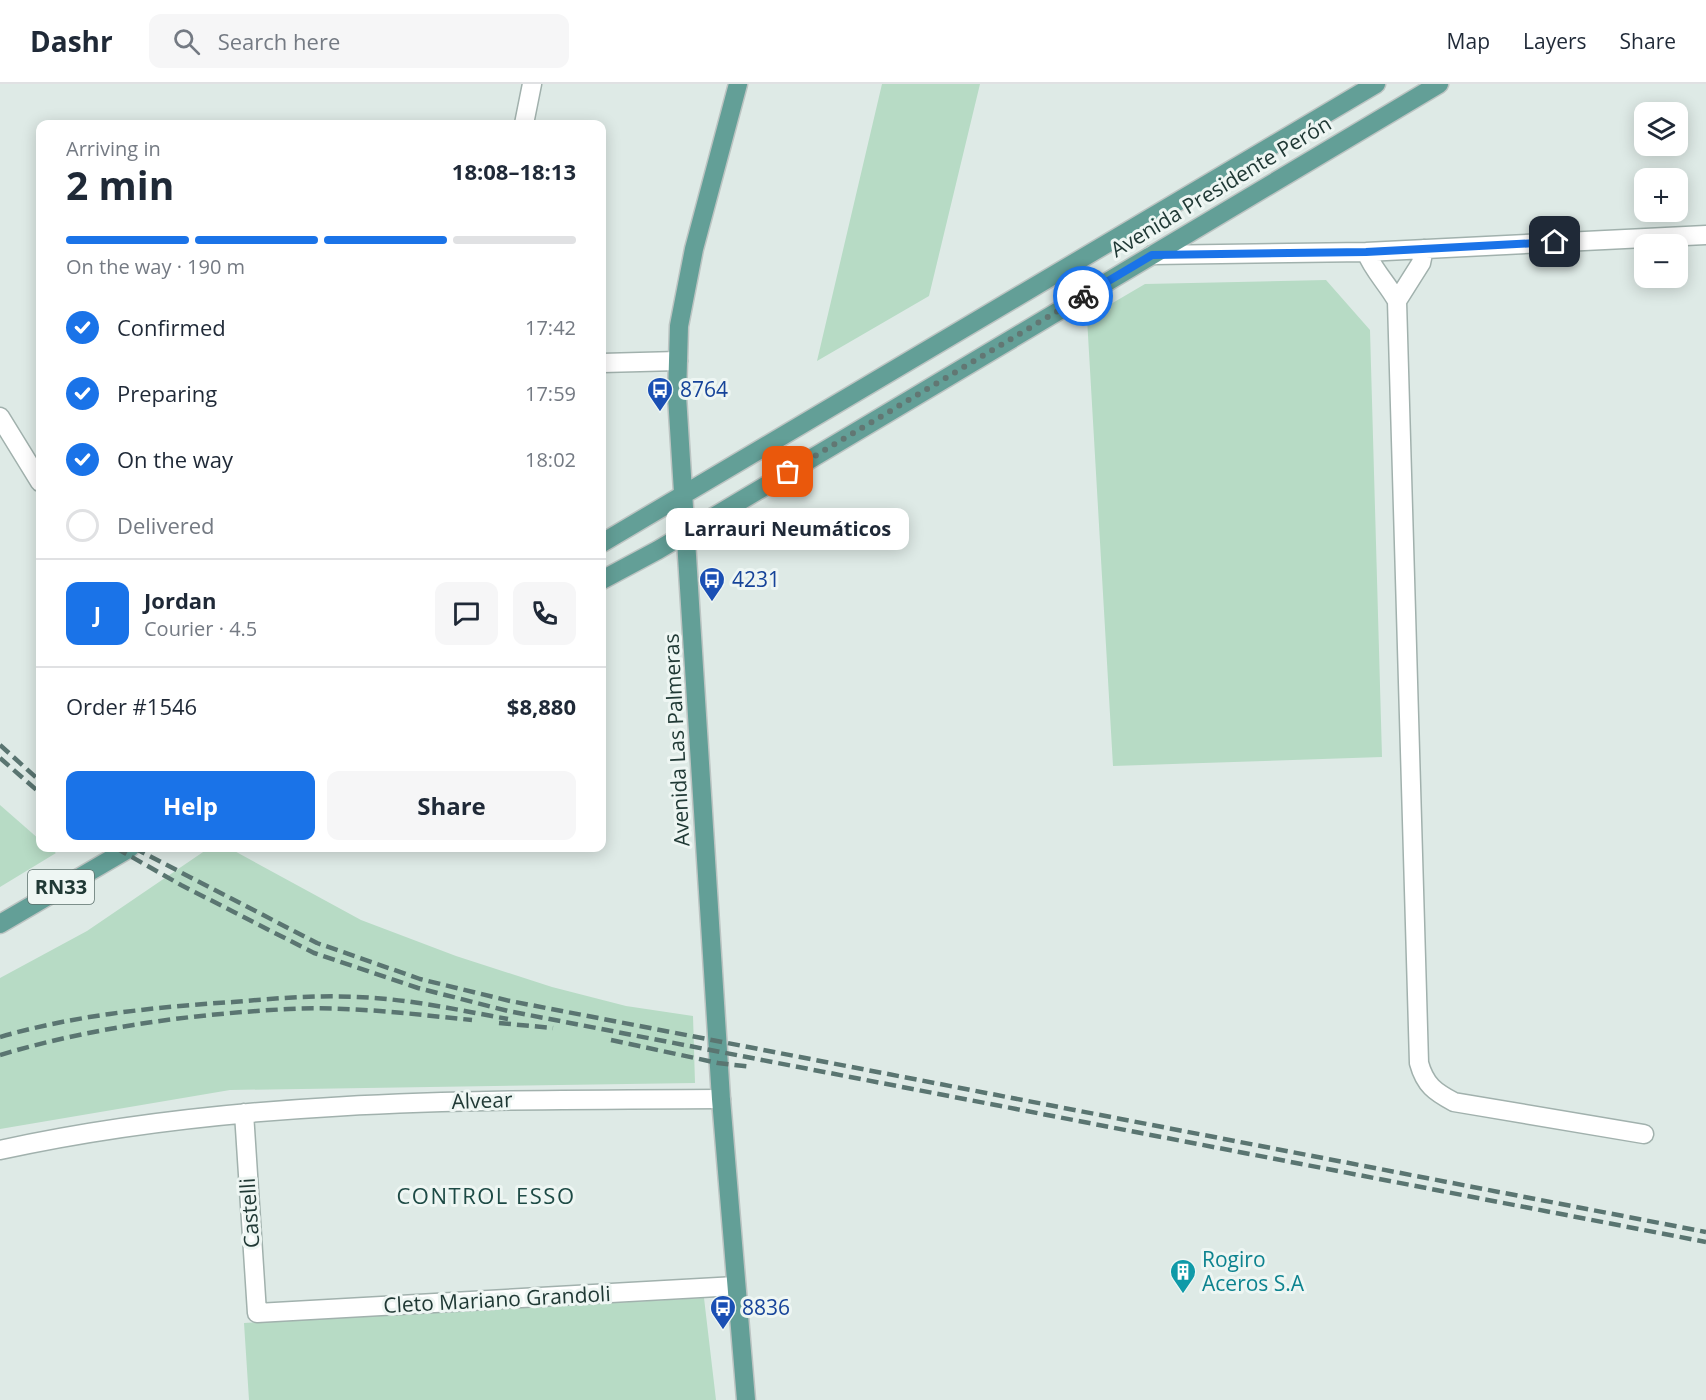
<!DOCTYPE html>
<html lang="en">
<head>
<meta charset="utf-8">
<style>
	:root { --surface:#fff; --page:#f6f6f7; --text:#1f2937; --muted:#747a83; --line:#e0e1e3; --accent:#1a73e8 }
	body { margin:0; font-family:"Open Sans",sans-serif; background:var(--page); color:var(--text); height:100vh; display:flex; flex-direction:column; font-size:22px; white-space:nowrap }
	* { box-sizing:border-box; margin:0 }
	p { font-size:20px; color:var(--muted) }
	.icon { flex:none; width:33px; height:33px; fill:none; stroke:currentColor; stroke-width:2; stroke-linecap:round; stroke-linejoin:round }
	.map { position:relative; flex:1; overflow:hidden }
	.drawer { position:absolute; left:36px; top:36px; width:570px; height:732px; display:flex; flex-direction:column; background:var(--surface); border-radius:12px; box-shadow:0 3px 15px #0003 }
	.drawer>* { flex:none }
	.tools { position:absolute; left:1634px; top:18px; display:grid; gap:12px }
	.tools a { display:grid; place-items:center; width:54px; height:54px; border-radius:12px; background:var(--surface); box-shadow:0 3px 15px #0003; font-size:30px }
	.pin { position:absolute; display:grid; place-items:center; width:51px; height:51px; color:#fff; margin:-26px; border-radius:12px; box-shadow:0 3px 9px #0006 }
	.courier { position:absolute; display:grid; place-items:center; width:60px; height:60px; margin:-30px; border:4px solid #1a73e8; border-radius:50%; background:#fff; color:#222; box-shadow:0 2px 8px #0007 }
	.bubble { position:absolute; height:42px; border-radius:12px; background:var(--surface); box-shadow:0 3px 15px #0003; font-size:20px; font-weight:700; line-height:42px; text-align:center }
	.head em { font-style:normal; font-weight:700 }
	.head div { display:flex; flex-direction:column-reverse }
	.head { display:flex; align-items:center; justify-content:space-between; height:102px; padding:0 30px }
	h1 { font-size:39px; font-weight:700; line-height:45px }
	.bar { display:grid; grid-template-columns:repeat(4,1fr); gap:9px 6px; align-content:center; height:72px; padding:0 30px }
	.bar i { height:8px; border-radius:4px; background:var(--line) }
	.bar .current { background:var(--accent) }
	.bar p { grid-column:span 4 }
	.line { display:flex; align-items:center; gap:15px; padding:0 30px; border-top:2px solid var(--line) }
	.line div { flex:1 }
	.round { display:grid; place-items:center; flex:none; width:63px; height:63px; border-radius:12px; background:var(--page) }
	ol { padding:0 30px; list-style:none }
	li { display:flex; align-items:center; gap:18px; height:66px }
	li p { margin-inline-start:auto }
	li .icon { padding:6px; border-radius:50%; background:var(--accent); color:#fff; stroke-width:4 }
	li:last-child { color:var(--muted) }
	li i { width:33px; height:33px; border:3px solid var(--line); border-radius:50% }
	.primary-button { display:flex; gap:12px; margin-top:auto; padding:12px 30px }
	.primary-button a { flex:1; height:69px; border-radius:12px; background:var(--accent); color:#fff; font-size:24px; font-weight:700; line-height:69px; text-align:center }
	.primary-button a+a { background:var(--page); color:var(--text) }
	header { display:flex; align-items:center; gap:36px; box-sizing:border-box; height:84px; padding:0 30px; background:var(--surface); border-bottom:2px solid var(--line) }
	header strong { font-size:28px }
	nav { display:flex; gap:33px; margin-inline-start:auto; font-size:21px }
	.search { width:420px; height:54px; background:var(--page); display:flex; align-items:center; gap:15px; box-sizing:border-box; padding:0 21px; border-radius:12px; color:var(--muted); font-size:22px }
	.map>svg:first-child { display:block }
	.green { fill:#b7dbc5 }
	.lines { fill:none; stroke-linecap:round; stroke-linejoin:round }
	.minor-casing { stroke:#a1b1ad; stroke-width:21 }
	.major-casing { stroke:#bcc4c2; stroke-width:21 }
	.minor { stroke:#fff; stroke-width:18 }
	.major { stroke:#639f97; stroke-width:18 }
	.rail { stroke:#5a7571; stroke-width:4.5; stroke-dasharray:12 6; stroke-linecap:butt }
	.done { stroke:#627773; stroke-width:6; stroke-dasharray:0 10.8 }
	.route { stroke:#1a73e8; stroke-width:8 }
	.labels { text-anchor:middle; stroke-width:6; stroke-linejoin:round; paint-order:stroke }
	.shield { fill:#eef6f3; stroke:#5e726e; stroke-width:1.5 }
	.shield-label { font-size:20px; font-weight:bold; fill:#203935 }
	.street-label { font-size:21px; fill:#203935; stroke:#eef6f3 }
	.transit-label { font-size:21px; fill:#164399; stroke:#eef6f3; text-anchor:start }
	.culture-label { font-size:21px; fill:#0d838f; stroke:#eef6f3; text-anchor:start }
	.neighbourhood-label { font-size:22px; letter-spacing:1.5px; fill:#1d4a45; stroke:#eef6f3 }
</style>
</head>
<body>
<header>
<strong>Dashr</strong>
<div class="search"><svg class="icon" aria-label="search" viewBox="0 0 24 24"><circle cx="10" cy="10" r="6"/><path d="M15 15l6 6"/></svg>Search here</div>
<nav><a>Map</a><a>Layers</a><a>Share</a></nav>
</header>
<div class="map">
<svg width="1706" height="1316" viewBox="0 0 1706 1316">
	<rect width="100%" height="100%" fill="#deeae6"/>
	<!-- green -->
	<path class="green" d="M882 0H980L929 212 817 277Z
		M1326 196 1370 246 1382 673 1113 682 1087 234 1145 200Z
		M0 721 40 756V764H49L56 769 0 803Z
		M209 764H229L361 836 456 872 552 903 626 922 693 932 695 999 230 1006 0 1045V894L87 847Z
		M704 1214 716 1316H249L244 1239Z"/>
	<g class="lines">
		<defs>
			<path id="minor" d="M524 40 532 0
				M1366 168C1373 186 1387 199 1397 217L1419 979C1425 1001 1435 1008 1454 1018L1644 1050
				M1152 171 1366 168 1706 151
				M1397 217 1421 179 1424 165
				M602 279 678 277
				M0 333 40 398
				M244 1029 257 1229 736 1202
				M0 1066C236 1014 480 1016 721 1015"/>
			<path id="major" d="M738 0 694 165 679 242 677 312 721 1015 746 1316
				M602 459 1376 0
				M602 496 658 466 1439 0
				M0 840 130 764"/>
		</defs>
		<!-- minor casing -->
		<use href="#minor" class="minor-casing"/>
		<!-- major casing -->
		<use href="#major" class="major-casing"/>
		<!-- minor -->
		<use href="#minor" class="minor"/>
		<!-- major -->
		<use href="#major" class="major"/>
		<!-- rail -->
		<path class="rail" d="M0 661 40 697
			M0 674 40 709
			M116 764 181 801 314 869 418 904 508 927 1706 1158
			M134 764 317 859 420 895 510 917 1706 1148
			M499 939 553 944
			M0 953C75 931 156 923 233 918 279 914 327 910 374 914 419 917 463 927 508 935
			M611 956 718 979 752 983
			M0 971C93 943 193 930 289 925 350 922 412 930 472 936"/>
	</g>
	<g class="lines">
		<!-- done -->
		<path class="done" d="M788 388 1083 212"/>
		<!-- route -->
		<path class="route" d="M1083 212 1152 171 1366 168 1555 158"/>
	</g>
	<!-- icons -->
	<defs>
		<symbol id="bus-pin" viewBox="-11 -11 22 30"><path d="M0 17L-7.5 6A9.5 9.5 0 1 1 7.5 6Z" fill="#1a4fb4" stroke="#eef6f3"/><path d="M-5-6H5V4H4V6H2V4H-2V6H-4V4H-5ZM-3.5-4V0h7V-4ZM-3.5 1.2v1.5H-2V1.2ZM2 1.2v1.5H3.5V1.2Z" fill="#fff"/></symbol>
		<symbol id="building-pin" viewBox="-11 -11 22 30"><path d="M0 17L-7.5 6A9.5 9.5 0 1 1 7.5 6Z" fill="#0f9aa8" stroke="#eef6f3"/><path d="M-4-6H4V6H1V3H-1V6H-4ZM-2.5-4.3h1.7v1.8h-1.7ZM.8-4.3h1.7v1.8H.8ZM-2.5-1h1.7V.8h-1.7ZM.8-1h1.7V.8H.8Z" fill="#fff"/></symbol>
	</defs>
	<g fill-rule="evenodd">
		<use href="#bus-pin" x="645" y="291" width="30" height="40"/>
		<use href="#bus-pin" x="697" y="481" width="30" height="40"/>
		<use href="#building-pin" x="1168" y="1173" width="30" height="40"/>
		<use href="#bus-pin" x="708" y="1209" width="30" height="40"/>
	</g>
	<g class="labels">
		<!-- shield labels -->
		<rect class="shield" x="28" y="786" width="66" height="34" rx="4.5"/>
		<g class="shield-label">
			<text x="61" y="810">RN33</text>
		</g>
		<!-- street labels -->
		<g class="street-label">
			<text transform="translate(1221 103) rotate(-31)" y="7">Avenida Presidente Perón</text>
			<text transform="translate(677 656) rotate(-93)" y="7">Avenida Las Palmeras</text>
			<text transform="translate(482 1017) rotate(-2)" y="7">Alvear</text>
			<text transform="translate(250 1129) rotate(-94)" y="7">Castelli</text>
			<text transform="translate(497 1216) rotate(-3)" y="7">Cleto Mariano Grandoli</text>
		</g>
		<!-- transit labels -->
		<g class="transit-label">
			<text x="680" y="313">8764</text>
			<text x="732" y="503">4231</text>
			<text x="742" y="1231">8836</text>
		</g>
		<!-- culture labels -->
		<g class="culture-label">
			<text x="1202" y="1183">Rogiro<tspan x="1202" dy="24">Aceros S.A</tspan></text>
		</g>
		<!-- neighbourhood labels -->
		<g class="neighbourhood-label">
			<text x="486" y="1120">CONTROL ESSO</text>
		</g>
	</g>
</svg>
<div class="tools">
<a><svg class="icon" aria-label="layers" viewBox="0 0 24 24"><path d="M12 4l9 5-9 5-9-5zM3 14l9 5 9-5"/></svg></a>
<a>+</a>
<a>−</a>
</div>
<div class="pin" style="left:788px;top:388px;background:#ea580c"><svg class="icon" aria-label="bag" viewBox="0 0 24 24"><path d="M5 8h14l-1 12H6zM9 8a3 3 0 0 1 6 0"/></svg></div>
<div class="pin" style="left:1555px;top:158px;background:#1f2937"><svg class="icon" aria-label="home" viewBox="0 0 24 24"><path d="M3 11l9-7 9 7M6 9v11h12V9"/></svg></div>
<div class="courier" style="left:1083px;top:212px"><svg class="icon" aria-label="bike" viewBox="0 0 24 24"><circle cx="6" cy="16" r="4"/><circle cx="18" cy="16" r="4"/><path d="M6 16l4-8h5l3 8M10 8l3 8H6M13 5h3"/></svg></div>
<div class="bubble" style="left:666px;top:424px;width:243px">Larrauri Neumáticos</div>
<section class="drawer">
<div class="head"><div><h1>2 min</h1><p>Arriving in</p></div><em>18:08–18:13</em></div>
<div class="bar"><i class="current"></i><i class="current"></i><i class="current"></i><i></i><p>On the way · 190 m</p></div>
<ol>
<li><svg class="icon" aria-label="check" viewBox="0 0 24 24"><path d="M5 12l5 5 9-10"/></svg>Confirmed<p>17:42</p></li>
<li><svg class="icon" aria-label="check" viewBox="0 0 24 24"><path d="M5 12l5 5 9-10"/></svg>Preparing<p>17:59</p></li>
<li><svg class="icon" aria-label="check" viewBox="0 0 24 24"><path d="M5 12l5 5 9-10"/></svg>On the way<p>18:02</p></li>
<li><i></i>Delivered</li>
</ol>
<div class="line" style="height:108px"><b class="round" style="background:var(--accent);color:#fff">J</b><div><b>Jordan</b><p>Courier · 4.5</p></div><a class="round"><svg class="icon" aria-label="chat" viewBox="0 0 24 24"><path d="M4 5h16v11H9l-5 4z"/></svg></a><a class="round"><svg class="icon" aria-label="phone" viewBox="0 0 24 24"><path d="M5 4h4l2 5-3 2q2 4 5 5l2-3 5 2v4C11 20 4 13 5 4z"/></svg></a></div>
<div class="line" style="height:78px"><div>Order #1546</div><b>$8,880</b></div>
<div class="primary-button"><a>Help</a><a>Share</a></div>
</section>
</div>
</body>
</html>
